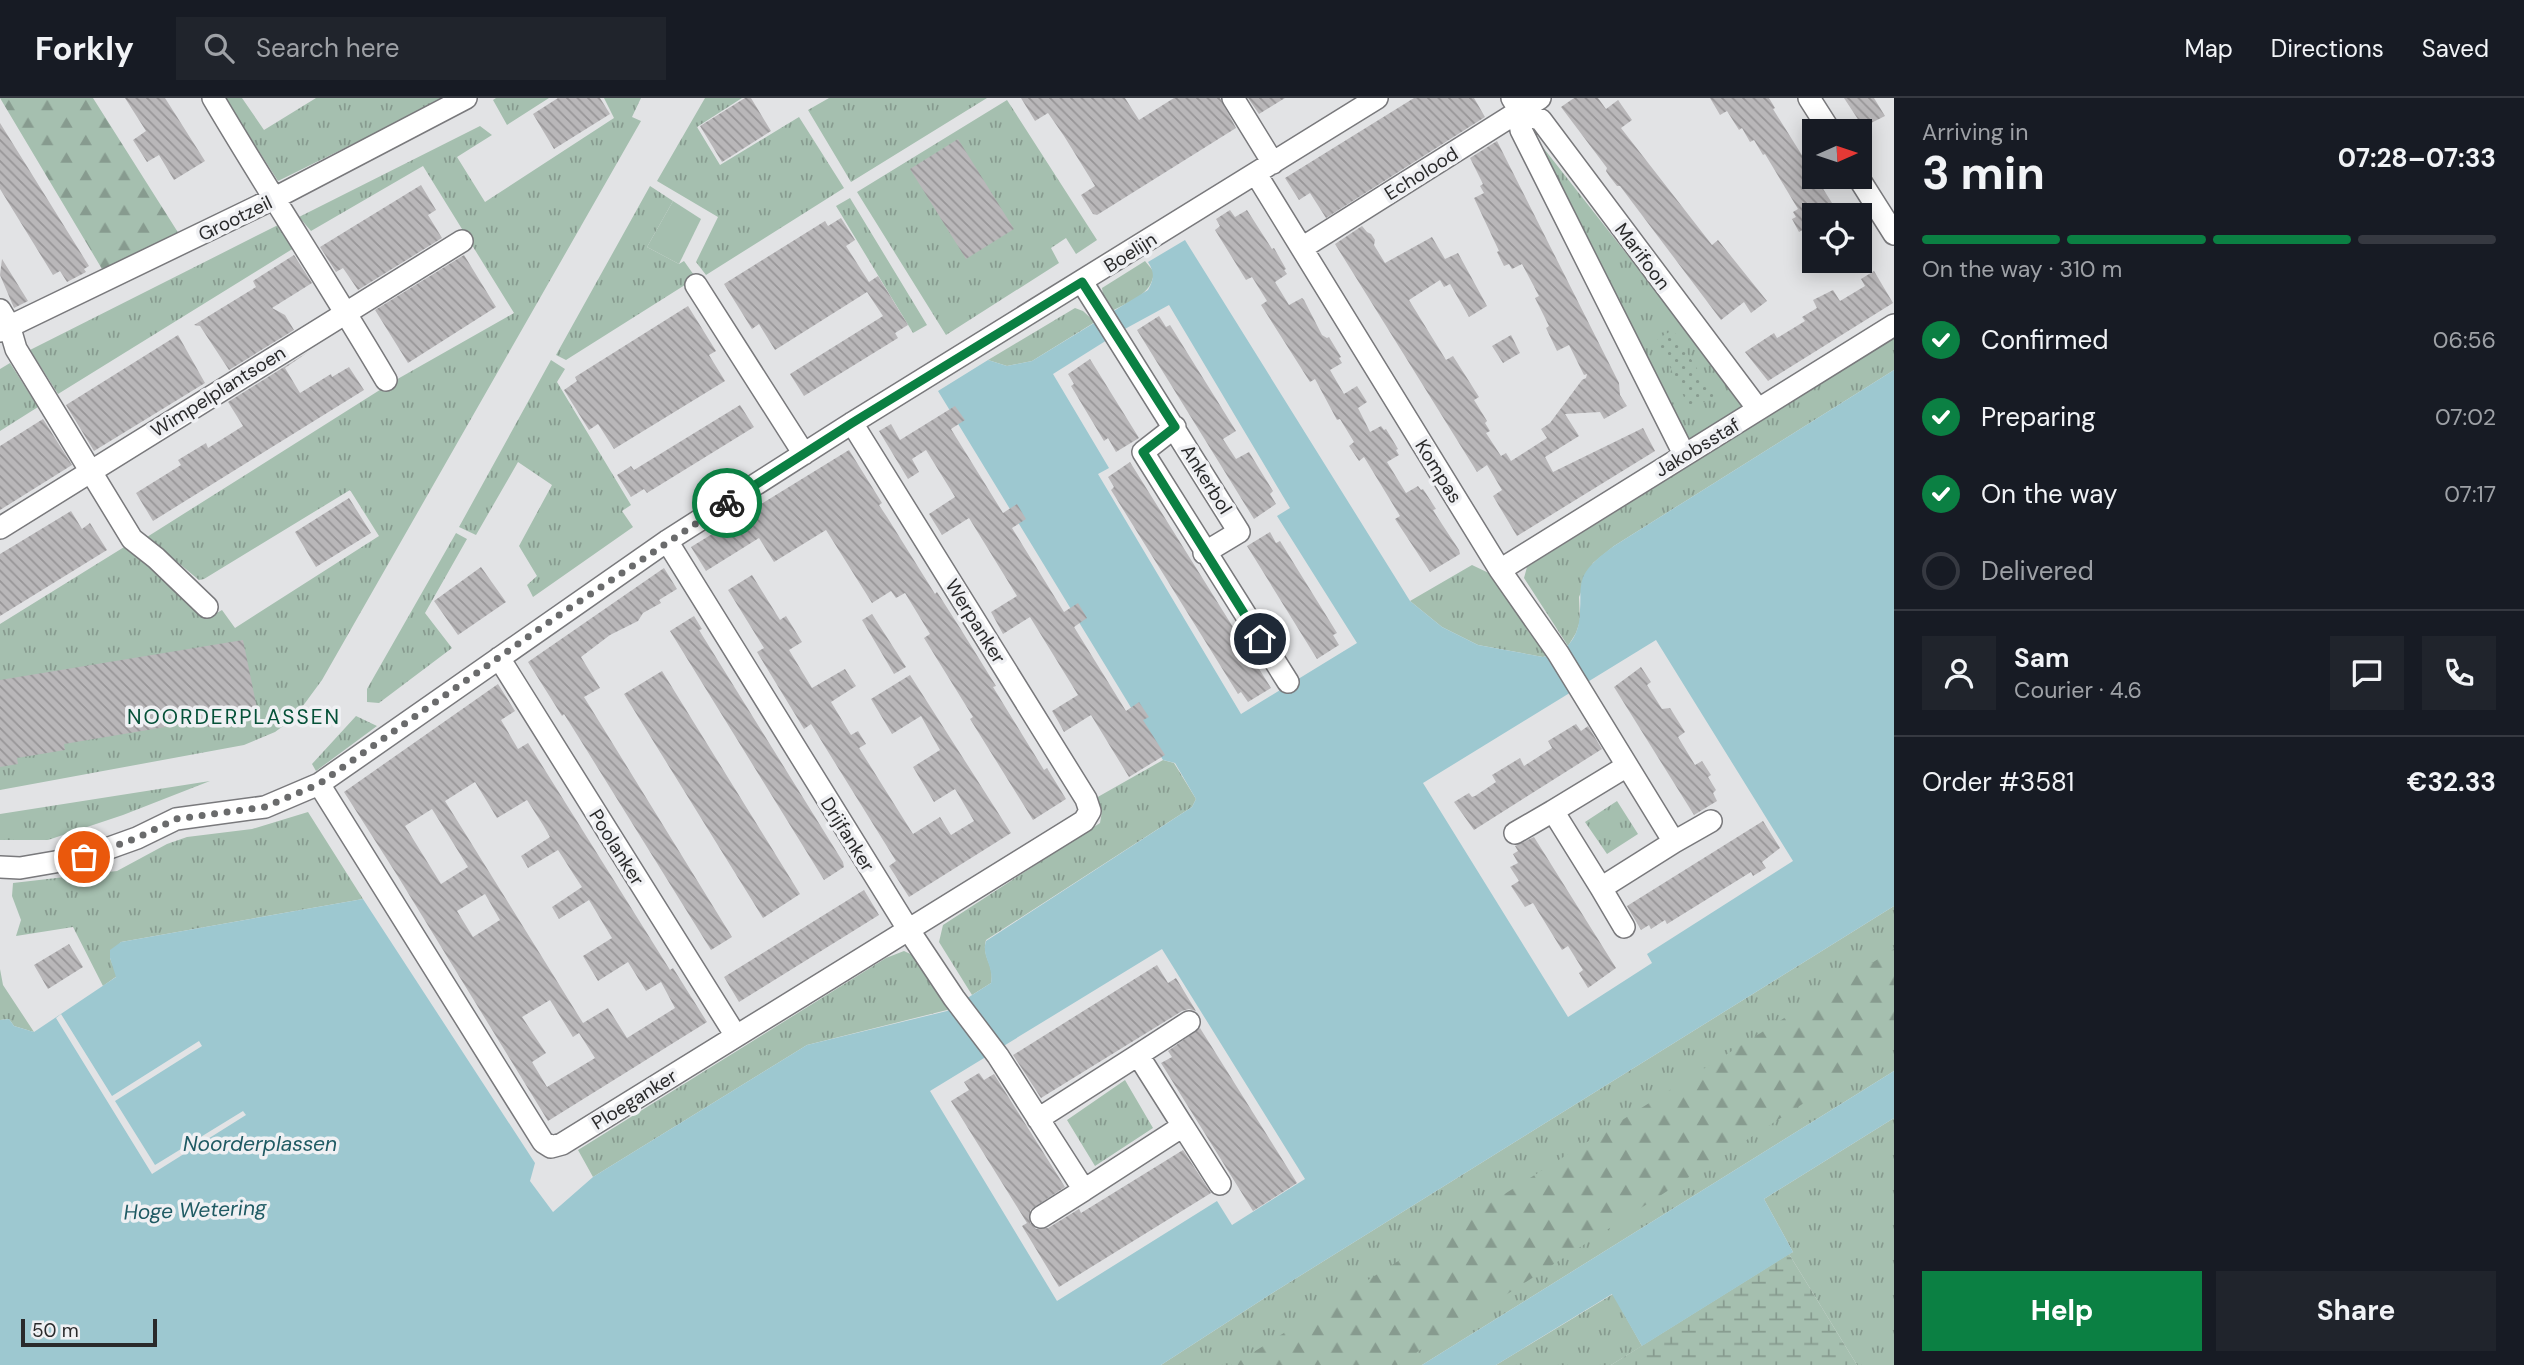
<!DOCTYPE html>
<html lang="en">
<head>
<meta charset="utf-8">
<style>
	:root { --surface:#171b24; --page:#20242c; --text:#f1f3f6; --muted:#9ea1a6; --line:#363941; --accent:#0b8043 }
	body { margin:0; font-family:"DM Sans",sans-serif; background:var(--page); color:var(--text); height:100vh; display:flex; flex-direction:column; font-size:26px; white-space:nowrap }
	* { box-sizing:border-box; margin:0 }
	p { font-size:23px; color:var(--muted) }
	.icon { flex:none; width:38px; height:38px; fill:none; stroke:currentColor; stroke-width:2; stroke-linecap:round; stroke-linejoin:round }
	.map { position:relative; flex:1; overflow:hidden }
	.panel { display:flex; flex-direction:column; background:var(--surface); width:630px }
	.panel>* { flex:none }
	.needle { width:46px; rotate:87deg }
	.controls { position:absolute; left:1802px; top:21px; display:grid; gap:14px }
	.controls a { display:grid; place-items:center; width:70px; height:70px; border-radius:0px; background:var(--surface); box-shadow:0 4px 18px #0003; font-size:35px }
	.scale { position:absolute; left:21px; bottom:18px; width:136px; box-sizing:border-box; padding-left:7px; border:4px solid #2a2a2b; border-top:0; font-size:19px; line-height:24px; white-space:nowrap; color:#2a2a2b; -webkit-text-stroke:5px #eff0f3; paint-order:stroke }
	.pin { position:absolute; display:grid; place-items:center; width:60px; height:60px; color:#fff; margin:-30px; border:4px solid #fff; border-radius:50%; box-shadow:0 2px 7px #0007 }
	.courier { position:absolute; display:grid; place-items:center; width:70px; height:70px; margin:-35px; border:5px solid #0b8043; border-radius:50%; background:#fff; color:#222; box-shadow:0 2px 9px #0007 }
	.headline em { font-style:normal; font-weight:700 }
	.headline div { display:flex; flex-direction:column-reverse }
	.headline { display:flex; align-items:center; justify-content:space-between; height:119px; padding:0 28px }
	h1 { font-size:46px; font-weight:700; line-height:52px }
	.bar { display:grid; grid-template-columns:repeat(4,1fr); gap:10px 7px; align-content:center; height:84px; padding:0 28px }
	.bar i { height:9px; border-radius:5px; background:var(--line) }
	.bar .active { background:var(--accent) }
	.bar p { grid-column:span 4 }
	.line { display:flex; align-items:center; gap:18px; padding:0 28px; border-top:2px solid var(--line) }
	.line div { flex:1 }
	.round { display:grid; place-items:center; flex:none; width:74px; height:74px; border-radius:0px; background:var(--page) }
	ol { padding:0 28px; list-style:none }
	li { display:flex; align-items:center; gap:21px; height:77px }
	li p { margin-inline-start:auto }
	li .icon { padding:7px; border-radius:50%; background:var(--accent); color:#fff; stroke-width:4 }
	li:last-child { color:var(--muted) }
	li i { width:38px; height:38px; border:4px solid var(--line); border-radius:50% }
	.action { display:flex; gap:14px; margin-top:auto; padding:14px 28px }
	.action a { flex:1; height:80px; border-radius:0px; background:var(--accent); color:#fff; font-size:28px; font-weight:700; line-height:80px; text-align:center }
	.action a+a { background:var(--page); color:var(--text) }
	header { display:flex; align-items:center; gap:42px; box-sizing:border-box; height:98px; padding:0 35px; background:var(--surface); border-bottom:2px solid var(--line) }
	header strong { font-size:33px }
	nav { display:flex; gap:38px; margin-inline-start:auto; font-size:24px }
	.search { width:490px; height:63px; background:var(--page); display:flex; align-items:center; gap:18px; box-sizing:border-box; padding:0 24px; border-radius:0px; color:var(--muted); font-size:26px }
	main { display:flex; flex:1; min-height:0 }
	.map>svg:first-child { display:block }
	.grass { fill:url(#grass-tufts) }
	.forest { fill:url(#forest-firs) }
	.wetland { fill:url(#wetland-marsh) }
	.park { fill:url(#park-dots) }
	.pitch { fill:#a5bfaf }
	.water { fill:#9dc8d0; fill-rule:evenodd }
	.pier { fill:#e2e3e5 }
	.building { fill:url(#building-back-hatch); fill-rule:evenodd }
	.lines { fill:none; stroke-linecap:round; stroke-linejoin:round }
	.street-casing { stroke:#79797c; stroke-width:24 }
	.street { stroke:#fff; stroke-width:21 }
	.done { stroke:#6a6b6c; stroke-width:7; stroke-dasharray:0 12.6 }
	.route { stroke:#0b8043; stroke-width:9 }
	.labels { text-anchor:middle; stroke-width:7; stroke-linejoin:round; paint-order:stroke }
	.street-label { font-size:19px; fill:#2a2a2b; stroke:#eff0f3 }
	.neighbourhood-label { font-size:21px; letter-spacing:2px; fill:#055138; stroke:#eff0f3 }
	.water-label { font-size:21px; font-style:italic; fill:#1f5a63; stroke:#eff0f3 }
</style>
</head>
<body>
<header>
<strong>Forkly</strong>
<div class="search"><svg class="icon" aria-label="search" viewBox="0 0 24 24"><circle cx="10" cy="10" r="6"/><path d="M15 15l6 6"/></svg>Search here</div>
<nav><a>Map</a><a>Directions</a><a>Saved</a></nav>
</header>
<main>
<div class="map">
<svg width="1894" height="1267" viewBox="0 0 1894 1267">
	<defs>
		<pattern id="grass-tufts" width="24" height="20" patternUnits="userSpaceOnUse" patternTransform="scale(1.75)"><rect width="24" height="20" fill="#a5bfaf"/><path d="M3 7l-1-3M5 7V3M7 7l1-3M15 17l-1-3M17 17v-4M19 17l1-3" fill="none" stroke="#879b8f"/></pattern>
		<pattern id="forest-firs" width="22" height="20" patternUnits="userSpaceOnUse" patternTransform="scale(1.75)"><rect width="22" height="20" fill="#a5bfaf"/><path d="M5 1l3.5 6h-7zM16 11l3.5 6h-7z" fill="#879b8f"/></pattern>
		<pattern id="wetland-marsh" width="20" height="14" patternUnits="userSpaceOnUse" patternTransform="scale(1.75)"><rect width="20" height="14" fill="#a5bfaf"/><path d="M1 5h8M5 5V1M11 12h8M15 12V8" fill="none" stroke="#879b8f"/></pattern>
		<pattern id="park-dots" width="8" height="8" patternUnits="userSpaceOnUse" patternTransform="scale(1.75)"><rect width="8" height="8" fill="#a5bfaf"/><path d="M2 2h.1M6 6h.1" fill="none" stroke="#879b8f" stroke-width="1.8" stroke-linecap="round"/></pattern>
		<pattern id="building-back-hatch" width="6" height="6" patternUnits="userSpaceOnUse" patternTransform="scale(1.75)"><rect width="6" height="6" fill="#b9b7b9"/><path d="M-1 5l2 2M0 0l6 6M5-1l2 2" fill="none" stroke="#979597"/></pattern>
	</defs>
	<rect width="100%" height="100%" fill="#e2e3e5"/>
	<!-- grass -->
	<path class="grass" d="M225 0H242L264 32 316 0H446L278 83Z
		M496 0H549L507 27 493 2Z
		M604 0H641L632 19 641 23 322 582 294 620 275 634 244 647 0 692V526L129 446 206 521 222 512 235 530 379 438 350 392 204 481 199 482 147 439 394 283 514 215 423 68 311 133 299 119 480 28 492 37 457 59 485 104 614 20Z
		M705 0H742L697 29 720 67 799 19 844 90 706 177 696 164 718 119 657 83Z
		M829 0H987L851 84 808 12Z
		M1007 2 1097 142 1076 156 1066 140 1051 150 1059 165 946 237 857 94Z
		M1534 38 1743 304 1739 312 1697 341 1687 342Z
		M650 88 673 103 647 149 679 166 684 163 696 180 566 262 556 257Z
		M850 100 927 227 913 235 836 108Z
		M280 126 294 150 58 296 30 252Z
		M1145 163 1154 174C1152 197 1130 203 1112 213L1103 197 1102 190Z
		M1075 210 1083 213 1095 224 1032 263 1007 268 988 262Z
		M1894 240V272L1614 448 1593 465 1579 499 1580 523 1576 535 1568 548 1524 480 1527 469Z
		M551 262 565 271 557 284 631 407 622 413 633 429 533 499 527 487 537 478 519 448 552 387 518 364 476 437 459 429Z
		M10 265 38 309 0 333V271Z
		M456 435 467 441 425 515 452 550 379 605 367 604V591Z
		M1472 467 1493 477 1550 557 1543 559 1478 547 1442 529 1410 503Z
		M356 618 377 628 316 673 312 666Z
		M1163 662 1174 665 1196 701 1192 709 986 842C981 860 995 866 991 885L972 897 939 844 943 827 1100 725 1102 713 1096 700Z
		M210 683 123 717 48 742H0V716Z
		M1617 703 1638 736 1607 756 1585 724Z
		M308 714 363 801 121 844 110 860 117 878 103 888 73 829 16 838 21 822 12 798 13 785 117 773 167 746 187 739 252 731Z
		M1894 808V973L1422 1267H1161L1274 1194Z
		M904 853 917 859 951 911 807 947 593 1079 578 1052 886 860Z
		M0 871 3 887 34 934 14 928 9 921 0 922Z
		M1125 982 1153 1030 1095 1068 1067 1022Z
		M1894 1020V1267H1857L1789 1156 1793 1154 1764 1101Z
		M1613 1196 1642 1248 1611 1267H1496Z"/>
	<!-- forest -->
	<path class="forest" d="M0 0H93L179 136 102 171Z
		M1894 851V947L1397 1267H1233Z"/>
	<!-- wetland -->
	<path class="wetland" d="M1789 1156 1857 1267H1611Z"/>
	<!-- park -->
	<path class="park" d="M1673 232 1714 298 1690 312 1657 241Z"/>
	<!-- pitch -->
	<path class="pitch" d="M673 103 701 121 679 166 647 149Z"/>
	<!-- water -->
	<path class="water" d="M1185 142 1410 503 1442 529 1478 547 1543 559 1550 557 1552 560C1571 549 1580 535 1580 512 1581 501 1579 490 1583 479 1590 465 1602 457 1614 448L1894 272V808L1274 1194 1161 1267H0V922L9 921 14 928 34 934 116 879 110 860V852L121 844 363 801 535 1065 530 1083 553 1114 593 1079 807 947 947 913 991 885C994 867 981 859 986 843L1192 709 1196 701 1175 665 1163 662 938 293 988 262 1007 268 1032 263 1148 192C1154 181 1155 175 1148 164ZM1169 207 1290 410 1277 418 1357 545 1241 616 1098 376 1109 370 1053 276 1123 232ZM1656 542 1793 763 1647 856 1652 865 1568 919 1423 685ZM1162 851 1305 1081 1232 1127 1217 1103 1057 1203 930 993Z
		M1894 973V1020L1764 1101 1793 1154 1642 1248 1612 1196 1496 1267H1422Z"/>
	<!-- pier -->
	<path class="pier" d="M61 916 112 998 199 943 202 948 115 1003 155 1067 243 1013 246 1017 152 1076 56 920Z"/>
	<!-- building -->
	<path class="building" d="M125 0H165L205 63 174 82 159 57 147 64 133 42 146 33Z
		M558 0H600L610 16 554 51 533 16Z
		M745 0H751L771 33 722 64 700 28Z
		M1021 0H1125L1139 22 1174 0H1220L1236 30 1097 117 1093 116 1081 97 1095 88 1064 38 1048 15 1035 23Z
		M1248 0H1285L1259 16Z
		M1414 0H1474L1485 19 1326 120 1310 95 1299 102 1285 80Z
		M1574 0H1598L1606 11 1618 2 1632 22 1621 30 1712 147 1718 142 1767 203 1751 215 1744 204 1721 222 1620 88H1617L1610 79 1606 73 1607 70 1561 9Z
		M1710 0H1769L1775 10 1773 11 1832 105 1828 108 1833 117H1815V125L1799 134 1792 121 1796 119 1793 114 1798 111 1765 56 1763 57 1754 42 1750 44 1742 30 1739 32 1727 13 1720 17Z
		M1844 0H1874L1885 18 1863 29Z
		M0 25 89 168 84 171 86 174 67 184 60 173 53 177 0 91Z
		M958 41 1014 131 966 161 910 71Z
		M1497 43 1619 285 1620 297 1627 308 1604 321 1600 314 1565 316 1579 338 1545 359 1553 374 1643 330 1655 353 1517 438 1493 398 1502 392 1487 367 1477 374 1335 146 1362 128 1367 134 1371 136 1375 142 1374 147 1385 165 1432 139 1445 161 1458 155 1487 208 1469 219 1450 186 1444 189 1440 182 1409 202 1446 262 1453 258 1479 299 1474 302 1487 323 1485 325 1490 333 1486 335 1501 358 1506 355 1511 363 1547 340 1541 331 1550 325 1582 282 1586 280 1587 276 1584 277 1569 247 1557 253 1546 230 1549 228 1535 200 1539 198 1522 166 1512 171 1509 166 1504 168 1497 154 1499 153 1474 100 1484 95 1480 88 1483 86 1470 60Z
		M421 87 436 112 428 117 442 140 358 192 343 170 336 174 320 149Z
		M1230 112 1235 119 1247 112 1272 151 1274 150 1286 171 1284 172 1287 176 1275 184 1289 207 1302 200 1304 202 1322 237 1327 240 1329 239 1341 259 1339 260 1342 265 1330 272 1344 296 1357 288 1367 304 1358 310 1370 334 1381 328 1384 332 1386 331 1398 351 1396 352 1399 357 1387 364 1406 395 1418 388 1421 392 1423 391 1436 411 1433 412 1436 417 1459 452 1460 456 1430 474 1395 421 1400 418 1364 359 1359 363 1349 348 1354 344 1340 321 1337 322 1315 281 1310 284 1261 207 1267 203 1252 179 1246 182 1215 132 1220 128 1216 121Z
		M841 120 855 142 846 148 869 184 878 178 908 227 895 235 898 240 804 298 790 276 883 218 867 194 775 252 759 226 752 231 724 186 825 123 828 128Z
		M294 157 312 185 272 210 285 217 294 232 229 272 200 228 194 227 256 189 253 183Z
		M464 157 496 209 408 265 375 212Z
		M2 161 28 203 14 210 0 177Z
		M1874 173 1893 205 1768 283 1745 254 1774 235 1777 240 1805 223 1802 219 1817 210 1813 202 1833 192 1840 203 1865 188 1861 181Z
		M688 208 716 253 709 257 725 283 614 351 598 326 589 332 564 292 577 283 575 279Z
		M1159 218 1166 229 1170 227 1236 333 1223 341 1236 361 1249 354 1273 393 1270 396 1276 406 1254 421 1137 232Z
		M178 237 205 285 94 353 66 307Z
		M1511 237 1520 255 1503 265 1492 248Z
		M308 254 285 270 300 295 331 276 332 279 349 269 364 292 153 423 136 395 181 367 178 362 206 345 208 350 243 328 228 304Z
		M1090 261 1139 340 1116 354 1108 340 1104 343 1071 288 1074 286 1068 276Z
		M740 307 754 329 647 395 644 391 631 399 617 377 631 368 634 372Z
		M955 308 965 322 951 331 1003 415 1017 406 1026 421 1012 430 1064 514 1078 505 1087 520 1074 529 1126 613 1139 604 1149 619 1143 622 1165 657 1129 679 1091 617 1064 634 1058 623 1052 613 1078 597 1030 519 1003 536 991 514 1017 498 969 420 942 437 929 416 955 399 926 352 912 361 919 374 908 381 879 333 891 326 900 342Z
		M43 321 72 367 0 412V348Z
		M849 352 882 405 879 407 887 419 935 496 937 494 960 530 996 588 993 589 1044 672 1047 670 1066 701 1033 722 970 621 973 619 924 540 930 536 905 495 896 500 891 493 872 505 826 432 774 464 759 440 706 473 691 449Z
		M1130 364 1271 590 1248 604 1241 594 1238 596 1111 392 1114 389 1108 379Z
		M349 400 371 435 316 469 295 434Z
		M71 413 82 431 90 425 107 452 0 518V456Z
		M1270 434 1276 445 1280 443 1337 535 1333 537 1339 547 1317 561 1247 448Z
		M481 469 506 504 458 537 434 503Z
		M664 470 677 491 659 502 661 505 643 515 638 523 610 537 581 559 600 590 584 599 732 839 711 852 581 643 564 616 562 618 528 564Z
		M752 477 780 522 786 518 802 544 789 552 812 590 845 571 856 588 831 604 851 637 858 633 866 646 859 650 913 736 940 719 951 737 974 723 955 691 934 704 913 669 940 652 921 618 892 636 871 601 910 577 1011 735 909 799 889 768 896 763 827 652 811 626 804 631 757 554 764 550 728 492Z
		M872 516 906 569 894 576 862 522Z
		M694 518 702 531 699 532 843 764 844 769 824 782 670 533Z
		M243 542 259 620 208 629 207 622 64 646 65 652 17 660 18 666 0 669V582Z
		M1641 569 1651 584 1647 587 1662 611 1670 610 1685 634 1678 639 1695 667 1702 663 1711 677 1708 679 1716 692 1713 695 1717 703 1694 717 1614 589Z
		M662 573 800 796 763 820 624 596Z
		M498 586 515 613 501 622 518 651 528 645 670 872 673 870 707 924 548 1023 397 777 344 694ZM475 684 497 720 527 702 543 727 550 739 521 758 528 770 558 752 574 777 582 789 552 809 559 821 589 802 612 840 583 858 598 883 628 864 646 893 661 884 675 910 627 940 608 910 583 925 445 703ZM432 711 468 769 441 786 405 728ZM485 796 500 822 473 839 457 813ZM550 902 573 939 579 935 595 960 547 989 532 964 546 955 522 919Z
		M1576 626 1581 633 1588 628 1602 651 1474 732 1454 704 1469 695 1472 699 1475 698 1496 684 1492 677 1520 660 1524 668 1552 650 1548 643Z
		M1763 723 1780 750 1762 764 1766 770 1753 778 1751 774 1667 826 1665 822 1651 831 1649 827 1641 832 1627 808Z
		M1534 739 1616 870 1588 890 1579 875 1583 872 1568 848 1562 852 1533 805 1525 809 1511 788 1519 783 1510 769 1518 765 1513 756 1518 753 1515 748Z
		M864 792 879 817 739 904 724 879Z
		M69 846 83 869 48 891 34 867Z
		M1157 867 1168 885 1176 880 1196 913 1189 911 1182 913 1041 1000 1013 957Z
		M1200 930 1297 1085 1253 1113 1161 965 1172 959 1168 953Z
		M979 975 984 982 994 976 1065 1089 1030 1112V1125L1036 1131 1048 1130 1079 1111 1081 1115 1183 1052 1211 1095 1059 1189 1022 1128 1027 1125 951 1003 969 992 964 984Z"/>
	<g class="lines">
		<defs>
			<path id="street" d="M213 0C269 95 330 187 386 282
				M1233 0 1273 65
				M1512 0 1520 13 1541 22 1758 311
				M1809 0 1830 33
				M1520 13 1521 32 1684 356
				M1256 76 1500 472 1558 555 1674 744 1601 790 1553 713 1627 668
				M1858 79 1894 136
				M1302 150 1540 0
				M1082 184 1239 434 1204 455
				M696 187 804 356
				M0 212 9 227 16 251 132 441 156 460 207 509
				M0 233 273 101 466 0
				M1175 329 1143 354 1288 584
				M0 430 462 143
				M667 443 908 831 954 900 998 958 1084 1092 1183 1028 1138 957 1038 1021
				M1500 472 1894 227
				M499 560 736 938
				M319 686 543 1044 551 1049 562 1046 1084 723 1090 713 1086 701 852 325
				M1515 735 1553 713
				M1674 744 1711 723
				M0 769 20 770 84 759 137 740 176 721 265 709 319 686 667 443 852 325 1377 0
				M1601 790 1624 829
				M1138 957 1189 924
				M1183 1028 1220 1086
				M1041 1119 1084 1092"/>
		</defs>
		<!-- street casing -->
		<use href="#street" class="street-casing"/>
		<!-- street -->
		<use href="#street" class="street"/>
	</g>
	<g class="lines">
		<!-- done -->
		<path class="done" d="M84 759 137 740 176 721 265 709 319 686 565 513 727 405"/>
		<!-- route -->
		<path class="route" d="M727 405 852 325 1082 184 1175 329 1143 354 1260 541"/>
	</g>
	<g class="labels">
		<!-- street labels -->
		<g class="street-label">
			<text transform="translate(1421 75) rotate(-32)" y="7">Echolood</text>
			<text transform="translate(235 120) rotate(-26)" y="7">Grootzeil</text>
			<text transform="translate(1130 154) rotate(-32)" y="7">Boelijn</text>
			<text transform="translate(1643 158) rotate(53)" y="7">Marifoon</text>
			<text transform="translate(218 293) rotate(-32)" y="7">Wimpelplantsoen</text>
			<text transform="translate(1697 349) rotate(-31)" y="7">Jakobsstaf</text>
			<text transform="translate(1439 373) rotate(58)" y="7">Kompas</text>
			<text transform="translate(1207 381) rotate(58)" y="7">Ankerbol</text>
			<text transform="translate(976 523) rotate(58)" y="7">Werpanker</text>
			<text transform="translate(848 736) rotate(58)" y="7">Drijfanker</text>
			<text transform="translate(617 749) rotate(58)" y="7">Poolanker</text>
			<text transform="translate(634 1001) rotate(-32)" y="7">Ploeganker</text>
		</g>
		<!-- neighbourhood labels -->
		<g class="neighbourhood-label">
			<text x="234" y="626">NOORDERPLASSEN</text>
		</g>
		<!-- water labels -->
		<g class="water-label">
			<text x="260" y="1053">Noorderplassen</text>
			<text transform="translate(195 1112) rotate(-2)" y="7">Hoge Wetering</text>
		</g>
	</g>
</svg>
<div class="controls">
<a><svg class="needle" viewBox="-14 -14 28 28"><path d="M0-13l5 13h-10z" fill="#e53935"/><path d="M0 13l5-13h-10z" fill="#9ea1a6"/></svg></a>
<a><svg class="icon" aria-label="locate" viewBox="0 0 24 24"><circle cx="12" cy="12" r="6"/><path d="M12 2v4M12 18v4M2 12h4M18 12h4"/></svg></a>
</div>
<div class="scale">50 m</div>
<div class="pin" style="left:84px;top:759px;background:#ea580c"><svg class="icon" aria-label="bag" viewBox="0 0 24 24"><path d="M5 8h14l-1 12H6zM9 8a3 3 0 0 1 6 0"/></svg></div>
<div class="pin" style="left:1260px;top:541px;background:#1f2937"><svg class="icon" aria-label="home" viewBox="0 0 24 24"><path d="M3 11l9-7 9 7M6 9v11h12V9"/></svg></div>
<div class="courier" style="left:727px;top:405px"><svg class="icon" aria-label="bike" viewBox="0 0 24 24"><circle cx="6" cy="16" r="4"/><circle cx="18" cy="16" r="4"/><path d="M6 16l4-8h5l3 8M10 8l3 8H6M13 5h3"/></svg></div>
</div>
<section class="panel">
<div class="headline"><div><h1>3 min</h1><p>Arriving in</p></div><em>07:28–07:33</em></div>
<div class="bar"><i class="active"></i><i class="active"></i><i class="active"></i><i></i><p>On the way · 310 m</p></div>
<ol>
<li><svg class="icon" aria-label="check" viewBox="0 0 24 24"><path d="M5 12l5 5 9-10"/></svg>Confirmed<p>06:56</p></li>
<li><svg class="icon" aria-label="check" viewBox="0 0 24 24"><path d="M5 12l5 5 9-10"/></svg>Preparing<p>07:02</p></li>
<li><svg class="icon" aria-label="check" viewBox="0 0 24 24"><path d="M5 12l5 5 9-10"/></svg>On the way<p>07:17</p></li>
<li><i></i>Delivered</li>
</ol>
<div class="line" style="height:126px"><a class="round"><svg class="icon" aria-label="person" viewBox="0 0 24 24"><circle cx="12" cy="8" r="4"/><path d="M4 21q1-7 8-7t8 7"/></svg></a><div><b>Sam</b><p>Courier · 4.6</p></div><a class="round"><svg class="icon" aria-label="chat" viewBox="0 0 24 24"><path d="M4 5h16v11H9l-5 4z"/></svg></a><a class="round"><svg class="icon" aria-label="phone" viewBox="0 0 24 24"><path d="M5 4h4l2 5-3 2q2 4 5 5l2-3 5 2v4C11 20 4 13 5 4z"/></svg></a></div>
<div class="line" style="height:91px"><div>Order #3581</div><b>€32.33</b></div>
<div class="action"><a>Help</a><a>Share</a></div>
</section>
</main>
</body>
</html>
